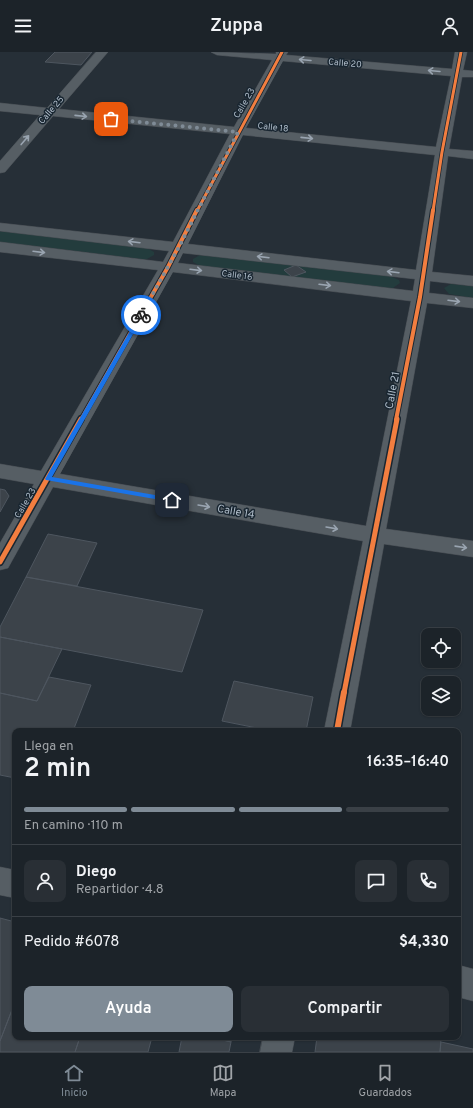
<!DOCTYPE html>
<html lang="es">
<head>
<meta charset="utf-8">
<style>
	:root { --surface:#1c2329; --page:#292f35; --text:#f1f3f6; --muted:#a0a4a8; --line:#3a4046; --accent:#7f8b96 }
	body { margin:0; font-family:Overpass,sans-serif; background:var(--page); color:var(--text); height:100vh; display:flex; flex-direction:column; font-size:15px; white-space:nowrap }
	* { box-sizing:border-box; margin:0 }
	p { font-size:13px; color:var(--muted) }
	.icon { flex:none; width:22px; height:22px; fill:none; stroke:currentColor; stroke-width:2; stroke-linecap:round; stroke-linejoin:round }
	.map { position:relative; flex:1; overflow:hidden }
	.panel { position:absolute; left:12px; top:676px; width:449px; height:312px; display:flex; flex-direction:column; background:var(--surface); border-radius:8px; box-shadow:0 1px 3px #0004,0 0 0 1px var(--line) }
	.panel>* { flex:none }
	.tools { position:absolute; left:421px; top:576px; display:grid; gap:8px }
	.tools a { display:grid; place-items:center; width:40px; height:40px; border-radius:8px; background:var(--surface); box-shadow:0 1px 3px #0004,0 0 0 1px var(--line); font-size:20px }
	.pin { position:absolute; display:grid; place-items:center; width:34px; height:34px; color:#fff; margin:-17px; border-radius:8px; box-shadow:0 2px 6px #0006 }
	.courier { position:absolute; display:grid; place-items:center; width:40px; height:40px; margin:-20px; border:3px solid #1a73e8; border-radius:50%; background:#fff; color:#222; box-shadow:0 1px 5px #0007 }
	.summary em { font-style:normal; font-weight:600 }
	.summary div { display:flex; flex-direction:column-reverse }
	.summary { display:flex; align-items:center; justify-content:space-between; height:68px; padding:0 12px }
	h1 { font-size:26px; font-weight:600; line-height:30px }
	.bar { display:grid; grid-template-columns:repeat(4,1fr); gap:6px 4px; align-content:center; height:48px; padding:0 12px }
	.bar i { height:5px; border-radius:3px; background:var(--line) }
	.bar .selected { background:var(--accent) }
	.bar p { grid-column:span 4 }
	.line { display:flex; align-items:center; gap:10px; padding:0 12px; border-top:1px solid var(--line) }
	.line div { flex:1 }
	.round { display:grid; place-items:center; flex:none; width:42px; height:42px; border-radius:8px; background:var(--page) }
	.cta { display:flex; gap:8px; margin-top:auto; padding:8px 12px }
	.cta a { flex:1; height:46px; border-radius:8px; background:var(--accent); color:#fff; font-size:16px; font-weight:600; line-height:46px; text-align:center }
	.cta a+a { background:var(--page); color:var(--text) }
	header { display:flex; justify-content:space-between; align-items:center; height:52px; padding:0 12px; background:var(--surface); font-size:18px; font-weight:600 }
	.dock { display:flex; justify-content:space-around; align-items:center; height:56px; border-top:1px solid var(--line); background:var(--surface); font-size:11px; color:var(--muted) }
	.dock a { display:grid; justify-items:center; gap:2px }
	.dock .selected { color:var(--accent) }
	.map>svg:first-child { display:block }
	.green { fill:#233c3d }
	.building { fill:#3c434a; stroke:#4e565f }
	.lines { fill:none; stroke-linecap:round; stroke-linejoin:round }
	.minor-casing { stroke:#454b51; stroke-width:1 }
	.minor { fill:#565e64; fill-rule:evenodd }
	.cycleway-far3-casing { stroke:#192631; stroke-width:4.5 }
	.cycleway-far2-casing { stroke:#192631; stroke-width:6 }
	.cycleway-far1-casing { stroke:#192631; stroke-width:8 }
	.cycleway-casing { stroke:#192631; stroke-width:9 }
	.cycleway-far3 { stroke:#f27e40; stroke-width:3 }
	.cycleway-far2 { stroke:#f27e40; stroke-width:4 }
	.cycleway-far1 { stroke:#f27e40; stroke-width:5 }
	.cycleway { stroke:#f27e40; stroke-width:6 }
	.oneway { stroke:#99a4b0 }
	.route { fill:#1a73e8 }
	.done { stroke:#7f8b96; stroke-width:4; stroke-dasharray:0 7.2 }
	.labels { text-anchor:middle; stroke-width:3; stroke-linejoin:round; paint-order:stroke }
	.far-street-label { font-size:9px; fill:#afbcc9; stroke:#192631 }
	.street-label { font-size:11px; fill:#afbcc9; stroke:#192631 }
</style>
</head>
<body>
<header><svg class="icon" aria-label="menu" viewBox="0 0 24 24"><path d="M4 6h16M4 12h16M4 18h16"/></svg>Zuppa<svg class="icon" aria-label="person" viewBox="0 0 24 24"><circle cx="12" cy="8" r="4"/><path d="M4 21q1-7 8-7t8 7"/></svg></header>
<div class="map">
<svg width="473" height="1000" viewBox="0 0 473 1000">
	<rect width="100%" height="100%" fill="#262f37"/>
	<!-- green -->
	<path class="green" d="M0 179 147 196 154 200V203L147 207H141L0 190Z
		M200 203 390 224 399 228 400 231 393 236H387L200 214 193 210V207Z
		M451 232 473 234V246L449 242 444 236Z"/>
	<!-- building -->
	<path class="building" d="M55 0H92L81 13 45 10Z
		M296 213 306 220 292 225 284 218Z
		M0 437 5 438 9 444 0 460Z
		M48 482 97 491 77 534 26 525Z
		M26 525 203 558 182 620 0 585V575Z
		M0 585 62 597 37 649 0 641Z
		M49 625 91 633 73 679H15V726L0 723V641L37 649Z
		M234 629 313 645 306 679H272L222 669Z
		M0 866 15 870V950L0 989Z
		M15 950V985H80L75 1000H0V989Z
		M80 985H152L148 1000H75Z
		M182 985H211L231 990 229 1000H179Z
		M211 985H232L231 990Z
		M317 985H441L440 1000H315Z
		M441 990 473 997V1000H440Z"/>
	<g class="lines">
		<defs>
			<path id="minor" d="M96 0H108L59 57 234 75 272 8 217 3 211 0 276 2V0H288L286 3 452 17 455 0H467L463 18 473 19V25H462L449 97 473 99V107L448 104 432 220 473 224V234L430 229 429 241 473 246V256L427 251 386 477 473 489V505L384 492 350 679H324L363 489 53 435 8 516 0 518V491L34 432 0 426V412L41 419 158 218 0 200V190L163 210 169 199 0 179V171L173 190 230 82 53 64 5 120 0 121V109L40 63 0 59V51L47 56ZM283 9 451 24 436 95 246 76ZM243 83 435 103 416 218 188 192ZM183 201 415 227 413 239 178 211ZM173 220 411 249 366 474 60 422Z
				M0 815 15 818V846L0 843Z
				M458 913 473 917V949L458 945Z
				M263 985H295L292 1000H260Z"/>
		</defs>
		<!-- minor casing -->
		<use href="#minor" class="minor-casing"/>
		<!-- minor -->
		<use href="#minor" class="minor"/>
		<defs>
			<path id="cycleway-far3" d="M197 159 282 0
				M433 159 442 100 461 0"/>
			<path id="cycleway-far2" d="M81 368 168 215 197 158
				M396 368 420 245 433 158"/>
			<path id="cycleway-far1" d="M0 510 81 367
				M344 641 397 367"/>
			<path id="cycleway" d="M337 679 344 640"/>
		</defs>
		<!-- cycleway-far3 casing -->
		<use href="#cycleway-far3" class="cycleway-far3-casing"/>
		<!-- cycleway-far2 casing -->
		<use href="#cycleway-far2" class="cycleway-far2-casing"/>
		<!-- cycleway-far1 casing -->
		<use href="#cycleway-far1" class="cycleway-far1-casing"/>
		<!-- cycleway casing -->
		<use href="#cycleway" class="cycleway-casing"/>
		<!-- cycleway-far3 -->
		<use href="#cycleway-far3" class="cycleway-far3"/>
		<!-- cycleway-far2 -->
		<use href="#cycleway-far2" class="cycleway-far2"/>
		<!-- cycleway-far1 -->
		<use href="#cycleway-far1" class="cycleway-far1"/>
		<!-- cycleway -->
		<use href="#cycleway" class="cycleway"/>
	</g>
	<!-- one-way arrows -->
	<defs><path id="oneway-shaft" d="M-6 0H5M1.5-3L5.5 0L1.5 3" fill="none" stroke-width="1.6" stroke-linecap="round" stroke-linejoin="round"/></defs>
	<g class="oneway">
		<use href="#oneway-shaft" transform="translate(305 8) rotate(-175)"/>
		<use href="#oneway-shaft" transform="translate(434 19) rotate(-175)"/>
		<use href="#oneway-shaft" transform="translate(81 64) rotate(6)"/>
		<use href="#oneway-shaft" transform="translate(307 86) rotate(6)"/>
		<use href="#oneway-shaft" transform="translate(25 88) rotate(-50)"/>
		<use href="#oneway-shaft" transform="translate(134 190) rotate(-173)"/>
		<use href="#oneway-shaft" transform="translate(39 200) rotate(7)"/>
		<use href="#oneway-shaft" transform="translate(263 205) rotate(-173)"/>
		<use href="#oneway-shaft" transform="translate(196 218) rotate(7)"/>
		<use href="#oneway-shaft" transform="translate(393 220) rotate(-173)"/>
		<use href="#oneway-shaft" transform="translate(325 233) rotate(7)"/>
		<use href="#oneway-shaft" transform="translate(454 249) rotate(7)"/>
		<use href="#oneway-shaft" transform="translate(204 454) rotate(10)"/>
		<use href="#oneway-shaft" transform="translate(332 476) rotate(10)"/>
		<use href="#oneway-shaft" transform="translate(461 495) rotate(8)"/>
	</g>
	<!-- route -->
	<path class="route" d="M141 261 144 263 52 425 172 446 175 448 172 450 46 428 45 427 139 263Z"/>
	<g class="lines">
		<!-- done -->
		<path class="done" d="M111 67 238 80 179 195 141 263"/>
	</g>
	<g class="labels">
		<!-- far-street labels -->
		<g class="far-street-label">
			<text transform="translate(345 11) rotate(5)" y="3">Calle 20</text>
			<text transform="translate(244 51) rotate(-60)" y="3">Calle 23</text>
			<text transform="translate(51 58) rotate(-49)" y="3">Calle 25</text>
			<text transform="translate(273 75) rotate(6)" y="3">Calle 18</text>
			<text transform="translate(237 223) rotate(7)" y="3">Calle 16</text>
			<text transform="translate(25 451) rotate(-60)" y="3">Calle 23</text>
		</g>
		<!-- street labels -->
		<g class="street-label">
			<text transform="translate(392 338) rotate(-79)" y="4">Calle 21</text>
			<text transform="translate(236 459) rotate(10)" y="4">Calle 14</text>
		</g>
	</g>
</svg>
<div class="tools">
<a><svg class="icon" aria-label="locate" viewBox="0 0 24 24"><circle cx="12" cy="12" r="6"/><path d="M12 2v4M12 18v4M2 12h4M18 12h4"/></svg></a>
<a><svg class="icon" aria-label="layers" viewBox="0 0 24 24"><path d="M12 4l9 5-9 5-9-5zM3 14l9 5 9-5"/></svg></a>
</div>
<div class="pin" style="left:111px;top:67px;background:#ea580c"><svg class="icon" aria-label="bag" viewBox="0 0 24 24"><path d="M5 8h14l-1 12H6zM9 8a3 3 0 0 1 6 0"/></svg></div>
<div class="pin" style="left:172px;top:448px;background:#1f2937"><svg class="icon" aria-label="home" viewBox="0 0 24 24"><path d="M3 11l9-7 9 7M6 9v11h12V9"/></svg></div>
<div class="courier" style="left:141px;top:263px"><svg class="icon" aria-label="bike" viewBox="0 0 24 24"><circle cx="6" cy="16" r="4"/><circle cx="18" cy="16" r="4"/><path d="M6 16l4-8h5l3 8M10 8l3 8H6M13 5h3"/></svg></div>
<section class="panel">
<div class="summary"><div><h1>2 min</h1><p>Llega en</p></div><em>16:35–16:40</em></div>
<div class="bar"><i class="selected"></i><i class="selected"></i><i class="selected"></i><i></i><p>En camino · 110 m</p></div>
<div class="line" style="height:72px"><a class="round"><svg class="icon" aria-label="person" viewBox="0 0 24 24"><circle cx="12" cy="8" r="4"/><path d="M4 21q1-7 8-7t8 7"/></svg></a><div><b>Diego</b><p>Repartidor · 4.8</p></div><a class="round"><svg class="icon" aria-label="chat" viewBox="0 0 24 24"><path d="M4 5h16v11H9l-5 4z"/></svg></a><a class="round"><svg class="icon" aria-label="phone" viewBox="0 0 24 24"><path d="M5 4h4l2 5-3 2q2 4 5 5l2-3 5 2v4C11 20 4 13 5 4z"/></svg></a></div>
<div class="line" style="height:52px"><div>Pedido #6078</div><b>$4,330</b></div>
<div class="cta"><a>Ayuda</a><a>Compartir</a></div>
</section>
</div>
<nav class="dock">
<a class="selected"><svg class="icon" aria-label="home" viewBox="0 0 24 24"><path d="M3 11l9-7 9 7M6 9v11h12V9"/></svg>Inicio</a>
<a><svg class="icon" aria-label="map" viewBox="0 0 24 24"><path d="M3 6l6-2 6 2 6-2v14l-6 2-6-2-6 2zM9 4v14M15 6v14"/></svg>Mapa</a>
<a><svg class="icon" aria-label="saved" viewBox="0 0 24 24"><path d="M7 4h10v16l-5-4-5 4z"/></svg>Guardados</a>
</nav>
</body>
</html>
